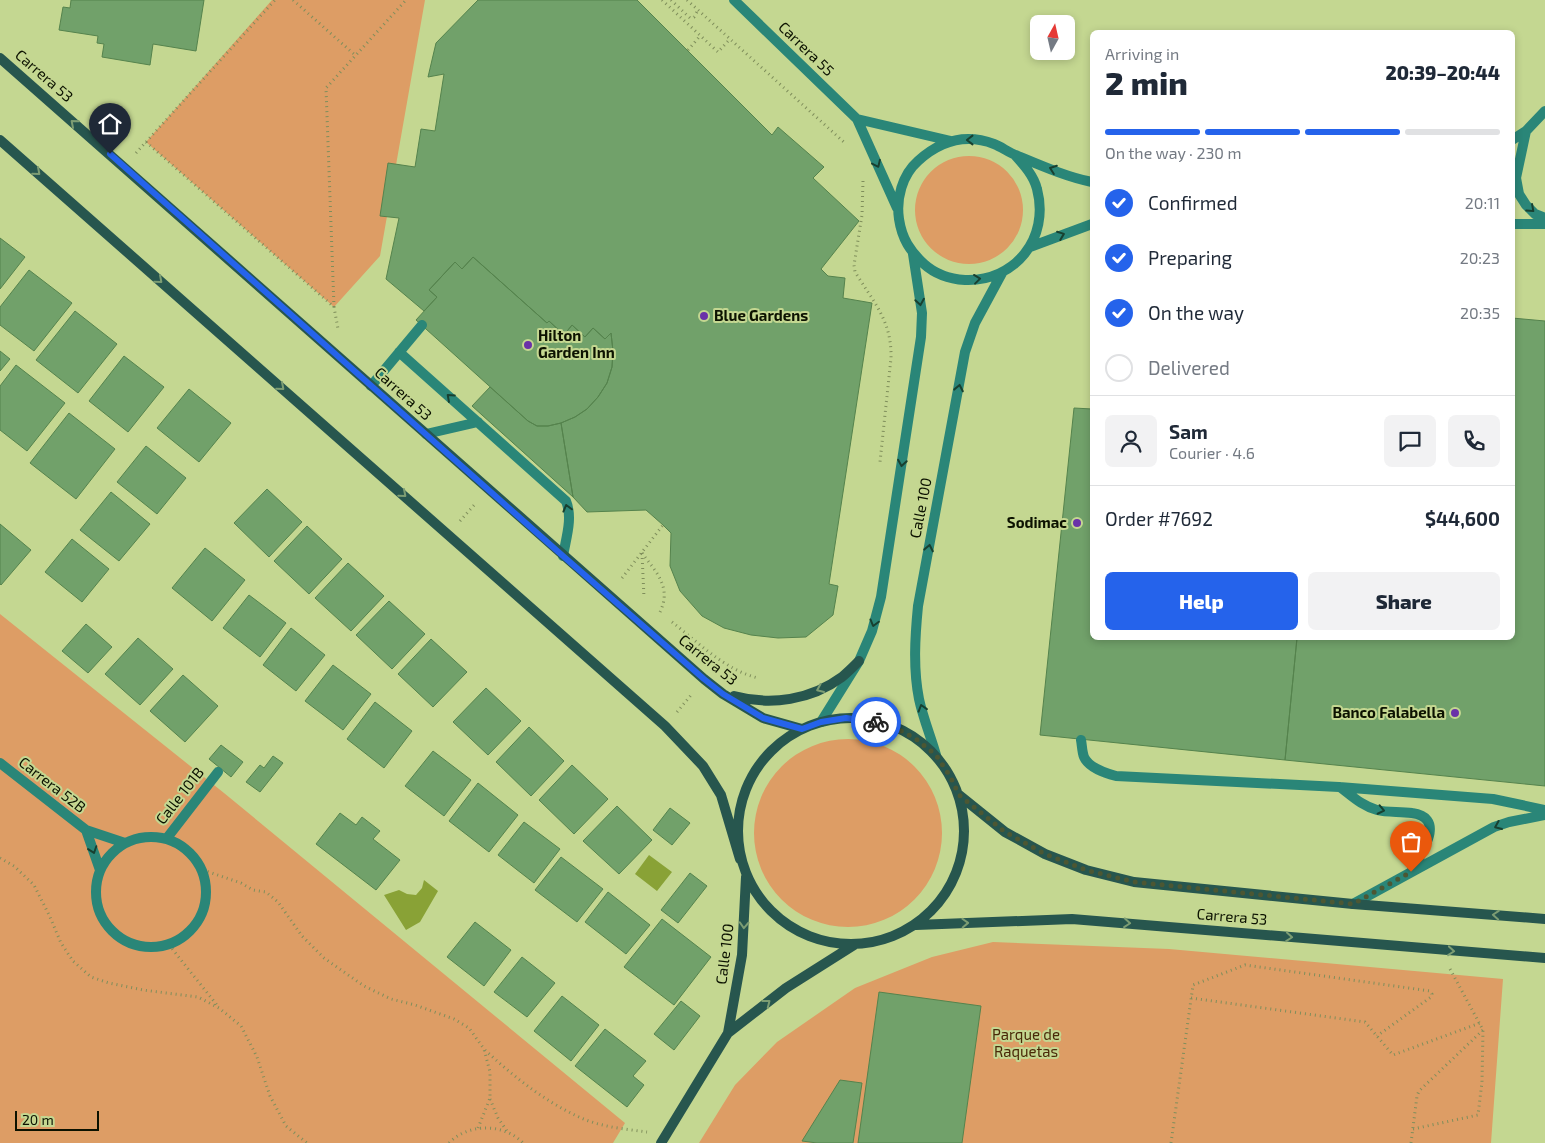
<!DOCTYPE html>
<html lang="en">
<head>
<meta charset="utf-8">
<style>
	:root { --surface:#fff; --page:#f2f2f3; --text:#1f2937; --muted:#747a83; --line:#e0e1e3; --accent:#2563eb }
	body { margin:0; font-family:"Exo 2",sans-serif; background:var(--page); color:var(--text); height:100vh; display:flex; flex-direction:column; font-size:19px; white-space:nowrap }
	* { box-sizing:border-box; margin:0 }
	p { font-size:16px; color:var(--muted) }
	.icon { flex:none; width:28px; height:28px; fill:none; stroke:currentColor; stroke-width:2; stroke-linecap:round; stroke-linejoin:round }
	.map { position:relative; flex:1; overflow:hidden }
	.panel { position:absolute; left:1090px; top:30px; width:425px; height:610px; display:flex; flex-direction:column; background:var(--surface); border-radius:8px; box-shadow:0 2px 8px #0003 }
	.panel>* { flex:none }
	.needle { width:32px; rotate:8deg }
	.tools { position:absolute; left:1030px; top:15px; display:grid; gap:10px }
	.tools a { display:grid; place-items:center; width:45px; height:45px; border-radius:8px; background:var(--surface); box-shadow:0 2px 8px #0003; font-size:25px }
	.scale { position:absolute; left:15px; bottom:12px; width:84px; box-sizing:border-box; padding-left:5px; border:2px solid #0c1200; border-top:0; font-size:14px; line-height:18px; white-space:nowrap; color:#0c1200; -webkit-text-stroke:4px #c4d791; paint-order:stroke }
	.pin { position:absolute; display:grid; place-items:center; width:42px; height:42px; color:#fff; margin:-51px -21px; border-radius:50% 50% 50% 0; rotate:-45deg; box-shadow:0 0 5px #0007 }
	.pin .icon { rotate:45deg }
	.courier { position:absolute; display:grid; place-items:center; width:50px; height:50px; margin:-25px; border:4px solid #2563eb; border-radius:50%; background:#fff; color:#222; box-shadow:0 1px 6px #0007 }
	.overview em { font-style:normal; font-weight:800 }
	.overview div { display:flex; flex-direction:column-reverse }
	.overview { display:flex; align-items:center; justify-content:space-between; height:85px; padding:0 15px }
	h1 { font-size:32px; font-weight:800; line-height:38px }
	.bar { display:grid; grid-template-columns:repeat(4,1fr); gap:8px 5px; align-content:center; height:60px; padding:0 15px }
	.bar i { height:6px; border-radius:4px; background:var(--line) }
	.bar .on { background:var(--accent) }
	.bar p { grid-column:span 4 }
	.line { display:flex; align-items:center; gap:12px; padding:0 15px; border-top:1px solid var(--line) }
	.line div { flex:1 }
	.round { display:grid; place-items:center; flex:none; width:52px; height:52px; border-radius:8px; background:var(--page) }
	ol { padding:0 15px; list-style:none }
	li { display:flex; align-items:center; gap:15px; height:55px }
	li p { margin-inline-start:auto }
	li .icon { padding:5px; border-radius:50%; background:var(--accent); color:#fff; stroke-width:4 }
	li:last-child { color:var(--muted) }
	li i { width:28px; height:28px; border:2px solid var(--line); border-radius:50% }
	.cta { display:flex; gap:10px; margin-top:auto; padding:10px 15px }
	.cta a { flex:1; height:58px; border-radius:8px; background:var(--accent); color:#fff; font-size:20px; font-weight:800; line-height:58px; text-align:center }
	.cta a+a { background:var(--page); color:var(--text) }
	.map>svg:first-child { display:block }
	.green { fill:#dd9d65 }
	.water { fill:#89a236 }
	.building { fill:#71a16a; stroke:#55834d }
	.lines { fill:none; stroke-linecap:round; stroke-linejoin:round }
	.path { stroke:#7f8e5b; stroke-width:3; stroke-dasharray:1 4; stroke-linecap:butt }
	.lane { stroke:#2a8678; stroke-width:10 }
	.street { stroke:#2a8678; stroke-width:10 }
	.secondary { stroke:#27564e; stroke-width:10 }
	.oneway { stroke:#7d9d73 }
	.oneway2 { stroke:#184030 }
	.done { stroke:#4c5733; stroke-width:5; stroke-dasharray:0 9 }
	.route { stroke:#2563eb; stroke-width:6 }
	.poi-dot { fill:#6a32a8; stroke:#c4d791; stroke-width:2 }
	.labels { text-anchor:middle; stroke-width:4; stroke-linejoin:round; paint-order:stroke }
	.street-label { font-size:15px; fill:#0c1200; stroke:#c4d791 }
	.poi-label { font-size:15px; font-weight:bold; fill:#0c1200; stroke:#c4d791; text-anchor:start }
	.park-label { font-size:15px; fill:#4a2908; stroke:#c4d791 }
</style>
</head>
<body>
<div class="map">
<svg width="1545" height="1143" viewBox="0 0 1545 1143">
	<rect width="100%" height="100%" fill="#c4d791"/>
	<!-- green -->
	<path class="green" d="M272 0H425L380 256 334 307 146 142Z
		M915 210a54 54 0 1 1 108 0a54 54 0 1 1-108 0Z
		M0 614 224 793 625 1123 613 1143H0Z
		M754 833a94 94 0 1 1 188 0a94 94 0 1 1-188 0Z
		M993 942 1169 949 1503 979 1491 1143H699L735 1085 777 1042 855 988 932 957Z"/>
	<!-- water -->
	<path class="water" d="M649 855 672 872 657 891 635 874Z
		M424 880 438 891 420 922 406 930 384 895 399 890 407 894 416 895 422 888Z"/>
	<!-- building -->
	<path class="building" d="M71 0H204L196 51 153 44 150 65 102 57 104 44 97 43 98 36 59 30 63 7 70 8Z
		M478 0H637L772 135 778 127 824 167 813 178 859 221 821 269 828 276 845 278 843 298 872 303 829 584 838 586 833 615 806 637 778 638 751 635 724 628 702 616 680 591 670 566 671 533 663 525 646 510 587 512 573 497 561 423 575 417 587 409 598 397 607 383 612 367 613 351 611 333 605 339 593 328 585 337 572 325 564 335 549 321 547 323 473 257 462 269 455 262 429 290 437 297 424 311 386 279 399 218 380 216 388 163 415 167 421 129 435 131 444 74 428 77 436 43Z
		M0 238 25 257 0 289Z
		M473 257 547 323 549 321 564 335 572 325 585 337 593 328 605 339 611 333 613 351 612 367 607 383 598 397 587 409 575 417 561 423 548 426H537L528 421 416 320 437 297 429 290 455 262 462 269Z
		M29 270 72 303 34 351 0 325V307Z
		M75 311 117 344 78 393 36 360Z
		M1512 318 1545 321V786L1285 760 1297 638H1512Z
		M0 351 10 359 0 371Z
		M124 356 164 387 128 432 89 401Z
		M16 365 65 403 27 451 0 430V386Z
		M490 387 528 421 537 426H548L561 423 573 497 472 406Z
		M189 389 231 423 199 462 157 428Z
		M1074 408 1092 409V638H1297L1285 760 1040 735Z
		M69 413 115 449 76 499 30 463Z
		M146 446 186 478 157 514 117 482Z
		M267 489 302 522 269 557 234 523Z
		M111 492 150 524 119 561 80 530Z
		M0 524 31 550 1 585 0 584Z
		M307 526 342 559 309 594 274 561Z
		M72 539 109 569 82 602 45 572Z
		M205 548 245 580 212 621 172 588Z
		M348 563 384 596 351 631 315 598Z
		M249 595 286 623 260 657 223 628Z
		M389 601 425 634 392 669 356 635Z
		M86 624 112 647 88 673 62 651Z
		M291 628 325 655 296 691 263 665Z
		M138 638 173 669 140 705 105 674Z
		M431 639 467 672 433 707 398 674Z
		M333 665 371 694 343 730 305 701Z
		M183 675 218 706 185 742 150 711Z
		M486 688 521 721 488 755 453 722Z
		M375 702 412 731 384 768 347 739Z
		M529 727 564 761 531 796 496 762Z
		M221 745 243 762 231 777 209 759Z
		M433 751 471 780 444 816 405 786Z
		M273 756 283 763 260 792 246 782 260 765 264 768Z
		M572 765 608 799 574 834 539 800Z
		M478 783 518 815 489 852 449 821Z
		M617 806 652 840 619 874 583 841Z
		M670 808 690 823 672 845 653 830Z
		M340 813 356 825 362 817 380 831 373 839 400 860 376 890 316 844Z
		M524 822 560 849 534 883 498 855Z
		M561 857 603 889 577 922 535 890Z
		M690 873 707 886 678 923 661 910Z
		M608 892 650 925 626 954 585 922Z
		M662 919 711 957 674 1005 624 967Z
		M475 922 511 950 484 986 447 957Z
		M522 957 555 983 527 1017 494 992Z
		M879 992 981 1006 962 1143H858Z
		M562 996 599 1025 571 1061 534 1031Z
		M681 1001 700 1016 674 1050 654 1034Z
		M605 1029 646 1061 633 1076 644 1085 627 1107 575 1066Z
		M840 1080 862 1083 853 1143H817L802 1141Z"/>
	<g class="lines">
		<!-- path -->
		<path class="path" d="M293 0 355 55
			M662 0 718 52 730 39
			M671 0 690 18 694 17 698 10
			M687 0 846 144
			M688 50 700 36
			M146 142 334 307 338 329
			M136 153 275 0
			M863 181 862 215 854 265 855 272C873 301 892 321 891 358L880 462
			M334 307 326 88 406 0
			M460 521 476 503
			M642 553C656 572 672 587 660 612
			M642 553 644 598
			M622 578 663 525
			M672 622C699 643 725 670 758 678
			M677 712 692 694
			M0 858 14 866 34 885 50 917 61 943 73 961 91 977 109 983 143 990 198 997 219 1008 241 1026 257 1057 270 1096 286 1126 307 1143
			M203 870 241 883 253 890 266 892 278 902 302 936 324 958 364 986 391 999 415 1005 454 1019 469 1028 484 1049 490 1072V1098L478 1128
			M169 945 217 1005
			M1191 998 1365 1022 1393 1055 1480 1023
			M485 1050C513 1076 544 1101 579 1117 600 1127 625 1129 647 1132
			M490 1099 498 1118 507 1131
			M1413 1129 1478 1115 1482 1082 1483 1030 1450 969
			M449 1143C468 1123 504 1123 523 1143
			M1171 1143 1193 985 1245 965 1430 991 1432 994 1431 997 1377 1036
			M1411 1143 1417 1096 1419 1091 1483 1030"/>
		<!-- lane -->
		<path class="lane" d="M399 352 566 501C573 518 566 538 563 556
			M371 386 422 325
			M426 434 478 422
			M1081 740C1082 745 1082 752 1084 757 1089 768 1105 773 1116 776L1339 787 1493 799 1545 810
			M1340 787C1352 796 1362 806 1377 810 1388 813 1400 811 1412 813 1448 818 1420 855 1411 872
			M167 838 218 772
			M1353 904 1494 827 1509 822 1545 815"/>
		<!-- street -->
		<path class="street" d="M734 0 857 119 897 208
			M1545 111 1526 131 1516 178 1519 194 1526 205 1535 214 1545 218
			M857 119 951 141
			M1512 140 1526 131
			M1015 155C1024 165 1034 176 1037 189 1050 238 1015 282 965 280 950 279 935 274 924 264 910 251 902 239 899 219 896 199 902 175 918 161 940 141 965 133 994 144 1002 147 1009 153 1018 156 1042 166 1067 177 1092 182
			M1512 224H1545
			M1030 247 1092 224
			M821 722 859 661 872 631 881 597 921 337 922 313 913 254
			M936 755C931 737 923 718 919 699 913 668 915 637 918 606L965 352 975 323 1002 273
			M0 763 86 830 125 843
			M86 830 100 870
			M96 892a55 55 0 1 1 110 0a55 55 0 1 1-110 0Z"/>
		<!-- secondary -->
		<path class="secondary" d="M0 58 704 679 723 694 763 718 802 729
			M0 140 665 726 703 766 721 795 740 859
			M734 696C771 706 811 700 842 677 848 672 854 666 859 661
			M738 831a113 113 0 1 1 226 0a113 113 0 1 1-226 0Z
			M959 795 1005 832 1045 854 1086 870 1134 882 1353 904 1545 919
			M916 925 1072 919 1545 958
			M728 1033 742 955 746 877
			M661 1143 728 1033 786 988 854 945"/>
	</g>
	<!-- one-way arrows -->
	<defs><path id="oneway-chevron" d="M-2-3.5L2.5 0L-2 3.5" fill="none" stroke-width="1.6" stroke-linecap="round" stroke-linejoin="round" transform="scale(1.25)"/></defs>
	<g class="oneway">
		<use href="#oneway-chevron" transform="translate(74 123) rotate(-139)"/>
		<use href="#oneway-chevron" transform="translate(37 172) rotate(41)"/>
		<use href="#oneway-chevron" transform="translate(159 280) rotate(41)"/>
		<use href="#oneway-chevron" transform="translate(281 387) rotate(41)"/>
		<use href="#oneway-chevron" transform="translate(403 494) rotate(41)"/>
		<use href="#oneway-chevron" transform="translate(820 689) rotate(156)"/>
		<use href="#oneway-chevron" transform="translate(1496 915) rotate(-176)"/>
		<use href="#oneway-chevron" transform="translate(965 923) rotate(-2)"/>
		<use href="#oneway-chevron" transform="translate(1127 923) rotate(5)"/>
		<use href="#oneway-chevron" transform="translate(744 925) rotate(93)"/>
		<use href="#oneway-chevron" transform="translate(1289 937) rotate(5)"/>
		<use href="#oneway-chevron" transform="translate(1451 951) rotate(5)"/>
		<use href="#oneway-chevron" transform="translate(767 1003) rotate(-38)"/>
	</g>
	<g class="oneway2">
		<use href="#oneway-chevron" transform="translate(970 140) rotate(-180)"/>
		<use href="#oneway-chevron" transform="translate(877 164) rotate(65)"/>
		<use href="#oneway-chevron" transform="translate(1053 169) rotate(-160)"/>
		<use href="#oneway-chevron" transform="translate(1531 209) rotate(42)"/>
		<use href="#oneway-chevron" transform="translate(1061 235) rotate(-21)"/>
		<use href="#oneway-chevron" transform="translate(977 279) rotate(-7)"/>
		<use href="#oneway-chevron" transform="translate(920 302) rotate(81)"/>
		<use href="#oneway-chevron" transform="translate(959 388) rotate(-79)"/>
		<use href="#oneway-chevron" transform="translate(450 397) rotate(-138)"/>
		<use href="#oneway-chevron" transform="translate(902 463) rotate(99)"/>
		<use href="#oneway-chevron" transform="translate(567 508) rotate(-105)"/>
		<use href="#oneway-chevron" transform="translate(929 548) rotate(-79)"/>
		<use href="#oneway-chevron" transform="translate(874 623) rotate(105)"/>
		<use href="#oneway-chevron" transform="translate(922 708) rotate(-107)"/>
		<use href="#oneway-chevron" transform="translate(1381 810) rotate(12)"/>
		<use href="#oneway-chevron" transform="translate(1498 826) rotate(157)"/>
		<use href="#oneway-chevron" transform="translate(93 850) rotate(71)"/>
	</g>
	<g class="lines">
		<!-- done -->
		<path class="done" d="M876 722 894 727 916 739 936 755 950 776 959 795 1005 832 1045 854 1086 870 1134 882 1353 904 1411 872"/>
		<!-- route -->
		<path class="route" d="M110 154 563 556 704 679 723 694 763 718 802 729 821 722 846 718 876 722"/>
	</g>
	<!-- markers -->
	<g class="poi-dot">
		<circle cx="704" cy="316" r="5"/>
		<circle cx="528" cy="345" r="5"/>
		<circle cx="1077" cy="523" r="5"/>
		<circle cx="1455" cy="713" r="5"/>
	</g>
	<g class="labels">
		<!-- street labels -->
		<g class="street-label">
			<text transform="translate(806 49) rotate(44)" y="5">Carrera 55</text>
			<text transform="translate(44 76) rotate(41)" y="5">Carrera 53</text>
			<text transform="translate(403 394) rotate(42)" y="5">Carrera 53</text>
			<text transform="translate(921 508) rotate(-79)" y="5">Calle 100</text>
			<text transform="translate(708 660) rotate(39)" y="5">Carrera 53</text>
			<text transform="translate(52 785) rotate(38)" y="5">Carrera 52B</text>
			<text transform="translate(180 796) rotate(-52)" y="5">Calle 101B</text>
			<text transform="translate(1232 917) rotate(5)" y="5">Carrera 53</text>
			<text transform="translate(725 954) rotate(-83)" y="5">Calle 100</text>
		</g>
		<!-- poi labels -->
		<g class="poi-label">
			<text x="714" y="321">Blue Gardens</text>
			<text x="538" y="341">Hilton<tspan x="538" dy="17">Garden Inn</tspan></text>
			<text x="1067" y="528" text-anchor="end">Sodimac</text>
			<text x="1445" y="718" text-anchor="end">Banco Falabella</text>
		</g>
		<!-- park labels -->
		<g class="park-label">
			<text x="1026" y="1040">Parque de<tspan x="1026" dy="17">Raquetas</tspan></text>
		</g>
	</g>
</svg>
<div class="tools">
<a><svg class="needle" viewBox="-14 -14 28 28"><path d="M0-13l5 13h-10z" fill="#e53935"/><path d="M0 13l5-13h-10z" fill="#747a83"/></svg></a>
</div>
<div class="scale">20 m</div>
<div class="pin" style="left:1411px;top:872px;background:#ea580c"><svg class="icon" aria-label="bag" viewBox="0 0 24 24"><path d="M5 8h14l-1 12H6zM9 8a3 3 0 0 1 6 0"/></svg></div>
<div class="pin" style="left:110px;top:154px;background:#1f2937"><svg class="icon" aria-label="home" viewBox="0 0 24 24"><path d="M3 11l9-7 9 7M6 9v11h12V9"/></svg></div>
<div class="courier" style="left:876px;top:722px"><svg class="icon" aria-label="bike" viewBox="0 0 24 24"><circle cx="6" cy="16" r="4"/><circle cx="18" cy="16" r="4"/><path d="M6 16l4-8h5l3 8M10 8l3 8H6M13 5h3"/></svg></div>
<section class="panel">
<div class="overview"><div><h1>2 min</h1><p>Arriving in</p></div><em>20:39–20:44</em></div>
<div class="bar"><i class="on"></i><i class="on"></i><i class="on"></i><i></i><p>On the way · 230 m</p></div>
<ol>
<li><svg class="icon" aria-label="check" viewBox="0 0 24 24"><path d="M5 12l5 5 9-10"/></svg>Confirmed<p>20:11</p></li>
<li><svg class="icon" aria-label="check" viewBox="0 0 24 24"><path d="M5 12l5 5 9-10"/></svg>Preparing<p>20:23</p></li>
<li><svg class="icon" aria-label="check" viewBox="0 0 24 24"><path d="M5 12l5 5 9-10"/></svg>On the way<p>20:35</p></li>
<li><i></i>Delivered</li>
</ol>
<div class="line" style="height:90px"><a class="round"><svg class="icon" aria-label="person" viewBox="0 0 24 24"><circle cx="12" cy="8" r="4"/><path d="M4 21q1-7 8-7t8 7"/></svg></a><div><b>Sam</b><p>Courier · 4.6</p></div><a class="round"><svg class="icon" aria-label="chat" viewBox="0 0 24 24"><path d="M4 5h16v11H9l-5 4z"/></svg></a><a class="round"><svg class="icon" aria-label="phone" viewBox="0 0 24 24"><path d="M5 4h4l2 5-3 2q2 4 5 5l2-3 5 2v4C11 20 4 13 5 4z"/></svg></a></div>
<div class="line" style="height:65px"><div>Order #7692</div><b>$44,600</b></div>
<div class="cta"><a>Help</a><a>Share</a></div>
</section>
</div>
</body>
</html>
